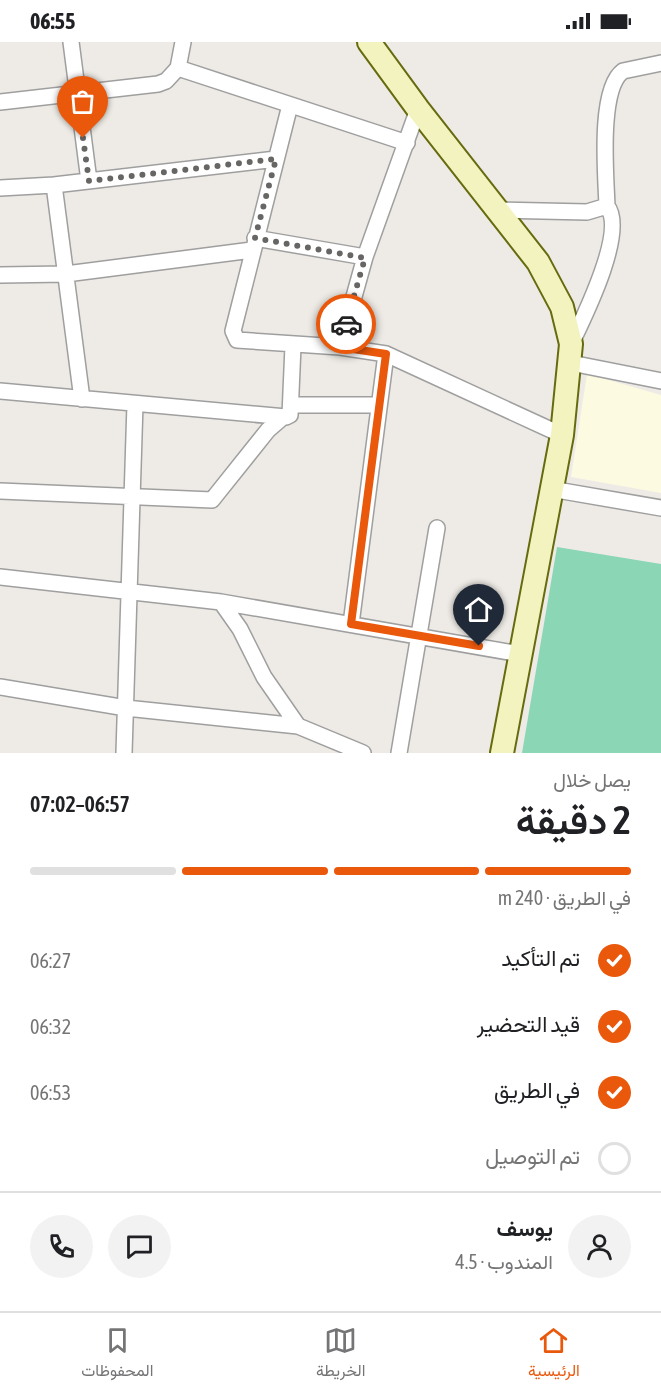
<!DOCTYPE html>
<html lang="ar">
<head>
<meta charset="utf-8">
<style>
	:root { --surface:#fff; --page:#f2f2f2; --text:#202124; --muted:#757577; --line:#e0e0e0; --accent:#ea580c }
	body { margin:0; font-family:"Asap Condensed",Vazirmatn,sans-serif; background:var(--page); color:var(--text); direction:rtl; height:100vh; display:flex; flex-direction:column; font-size:22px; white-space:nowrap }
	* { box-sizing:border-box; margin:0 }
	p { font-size:20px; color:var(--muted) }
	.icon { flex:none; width:33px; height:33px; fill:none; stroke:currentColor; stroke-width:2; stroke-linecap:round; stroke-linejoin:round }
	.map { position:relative; height:711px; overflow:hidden; direction:ltr }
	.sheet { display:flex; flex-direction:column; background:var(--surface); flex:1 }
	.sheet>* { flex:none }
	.pin { position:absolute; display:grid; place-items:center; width:51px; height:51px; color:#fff; margin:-62px -26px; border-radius:50% 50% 50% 0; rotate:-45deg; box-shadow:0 0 6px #0007 }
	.pin .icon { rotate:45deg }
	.courier { position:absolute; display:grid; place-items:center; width:60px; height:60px; margin:-30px; border:4px solid #ea580c; border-radius:50%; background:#fff; color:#222; box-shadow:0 2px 8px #0007 }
	.summary em { font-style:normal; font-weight:600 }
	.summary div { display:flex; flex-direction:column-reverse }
	.summary { display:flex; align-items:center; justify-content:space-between; height:102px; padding:0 30px }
	h1 { font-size:39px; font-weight:600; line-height:45px }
	.bar { display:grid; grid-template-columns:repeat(4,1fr); gap:9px 6px; align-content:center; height:72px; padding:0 30px }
	.bar i { height:8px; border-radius:4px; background:var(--line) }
	.bar .selected { background:var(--accent) }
	.bar p { grid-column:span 4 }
	.line { display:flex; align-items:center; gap:15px; padding:0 30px; border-top:2px solid var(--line) }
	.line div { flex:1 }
	.round { display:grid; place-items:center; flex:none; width:63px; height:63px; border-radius:32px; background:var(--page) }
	ol { padding:0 30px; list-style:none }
	li { display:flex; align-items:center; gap:18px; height:66px }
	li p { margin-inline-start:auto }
	li .icon { padding:6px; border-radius:50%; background:var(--accent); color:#fff; stroke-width:4 }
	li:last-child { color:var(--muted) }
	li i { width:33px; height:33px; border:3px solid var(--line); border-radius:50% }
	.status { display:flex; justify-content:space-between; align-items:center; height:42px; padding:0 30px; background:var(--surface); direction:ltr }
	.status svg { height:16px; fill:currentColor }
	.tab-bar { display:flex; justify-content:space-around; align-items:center; height:84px; border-top:2px solid var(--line); background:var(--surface); font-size:16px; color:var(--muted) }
	.tab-bar a { display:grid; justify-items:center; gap:3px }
	.tab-bar .selected { color:var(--accent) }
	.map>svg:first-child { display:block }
	.education { fill:#fcfae1 }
	.pitch { fill:#8bd6b5 }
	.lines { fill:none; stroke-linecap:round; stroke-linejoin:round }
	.street-casing { stroke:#9f9f9f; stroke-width:18 }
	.secondary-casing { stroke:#666b0f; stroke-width:26 }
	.street { stroke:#fff; stroke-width:15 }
	.secondary { stroke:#f3f3bf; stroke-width:22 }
	.done { stroke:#676664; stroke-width:6; stroke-dasharray:0 10.8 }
	.route { stroke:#ea580c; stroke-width:8 }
</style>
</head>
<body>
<div class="status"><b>06:55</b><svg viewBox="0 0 49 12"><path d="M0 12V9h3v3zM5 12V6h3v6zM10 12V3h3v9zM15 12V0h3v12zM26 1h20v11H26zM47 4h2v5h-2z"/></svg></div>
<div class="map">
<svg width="661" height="711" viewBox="0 0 661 711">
	<rect width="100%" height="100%" fill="#eeebe6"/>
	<!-- education -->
	<path class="education" d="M587 332 661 353V451L571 435Z"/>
	<!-- pitch -->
	<path class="pitch" d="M557 505 661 522V711H522Z"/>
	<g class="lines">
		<defs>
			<path id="street" d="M71 0 89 139
				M178 26 183 0
				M0 60 158 42 166 39 178 26 407 101
				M290 63 233 289 237 298 340 305 386 312 562 393
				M54 143 82 357
				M0 146 54 143 276 117
				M499 168 587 170 607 164C606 135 598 47 623 29L661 21
				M255 196 365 215
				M0 233 66 232 252 208
				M571 302C584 275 627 189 607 164
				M340 305 365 215 418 67
				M571 321 661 339
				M0 349 286 375 290 373 293 304
				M293 363H379
				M551 447 661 466
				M0 449 212 458 268 388 283 375
				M0 535 221 560 520 612
				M221 560 240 587 264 635 298 684
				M351 582 386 312
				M0 645 126 666 298 684 363 711
				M124 711 135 362
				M399 711 437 486"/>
			<path id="secondary" d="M369 0 418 67 538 220 562 265 571 302 562 393 502 711"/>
		</defs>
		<!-- street casing -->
		<use href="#street" class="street-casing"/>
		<!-- secondary casing -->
		<use href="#secondary" class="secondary-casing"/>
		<!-- street -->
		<use href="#street" class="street"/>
		<!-- secondary -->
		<use href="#secondary" class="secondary"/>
	</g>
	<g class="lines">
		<!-- done -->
		<path class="done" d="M83 96 89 139 276 117 255 196 365 216 346 282"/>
		<!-- route -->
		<path class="route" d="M346 282 340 305 386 312 351 582 479 604"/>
	</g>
</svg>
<div class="pin" style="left:83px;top:96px;background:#ea580c"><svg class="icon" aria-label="bag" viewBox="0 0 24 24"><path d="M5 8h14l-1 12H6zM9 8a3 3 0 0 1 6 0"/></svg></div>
<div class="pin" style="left:479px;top:604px;background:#1f2937"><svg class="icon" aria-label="home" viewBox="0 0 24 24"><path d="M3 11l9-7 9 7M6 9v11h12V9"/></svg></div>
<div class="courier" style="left:346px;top:282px"><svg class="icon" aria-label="car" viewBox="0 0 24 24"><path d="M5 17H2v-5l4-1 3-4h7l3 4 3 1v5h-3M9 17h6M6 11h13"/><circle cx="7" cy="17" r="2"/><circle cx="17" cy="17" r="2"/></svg></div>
</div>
<section class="sheet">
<div class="summary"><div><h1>2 دقيقة</h1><p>يصل خلال</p></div><em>06:57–07:02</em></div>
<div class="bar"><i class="selected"></i><i class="selected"></i><i class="selected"></i><i></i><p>في الطريق · 240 m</p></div>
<ol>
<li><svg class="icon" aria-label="check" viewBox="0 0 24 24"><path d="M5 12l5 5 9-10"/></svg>تم التأكيد<p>06:27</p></li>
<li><svg class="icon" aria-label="check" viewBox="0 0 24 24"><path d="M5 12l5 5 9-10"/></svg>قيد التحضير<p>06:32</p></li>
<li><svg class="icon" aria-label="check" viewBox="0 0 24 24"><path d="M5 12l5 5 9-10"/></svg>في الطريق<p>06:53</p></li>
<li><i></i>تم التوصيل</li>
</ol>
<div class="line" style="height:108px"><a class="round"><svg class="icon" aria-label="person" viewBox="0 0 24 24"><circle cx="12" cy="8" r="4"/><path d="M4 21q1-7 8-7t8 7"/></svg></a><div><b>يوسف</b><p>المندوب · 4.5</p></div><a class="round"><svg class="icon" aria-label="chat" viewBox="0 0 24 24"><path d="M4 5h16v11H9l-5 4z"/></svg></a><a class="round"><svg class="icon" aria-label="phone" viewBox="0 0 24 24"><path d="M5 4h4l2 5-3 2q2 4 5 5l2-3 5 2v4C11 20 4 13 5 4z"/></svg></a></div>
</section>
<nav class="tab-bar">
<a class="selected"><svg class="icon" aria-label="home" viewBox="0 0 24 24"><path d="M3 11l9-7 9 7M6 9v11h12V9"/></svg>الرئيسية</a>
<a><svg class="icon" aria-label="map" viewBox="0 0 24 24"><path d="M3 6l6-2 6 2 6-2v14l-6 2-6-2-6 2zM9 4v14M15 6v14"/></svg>الخريطة</a>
<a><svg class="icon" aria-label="saved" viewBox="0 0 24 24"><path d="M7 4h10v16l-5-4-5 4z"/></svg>المحفوظات</a>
</nav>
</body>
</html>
